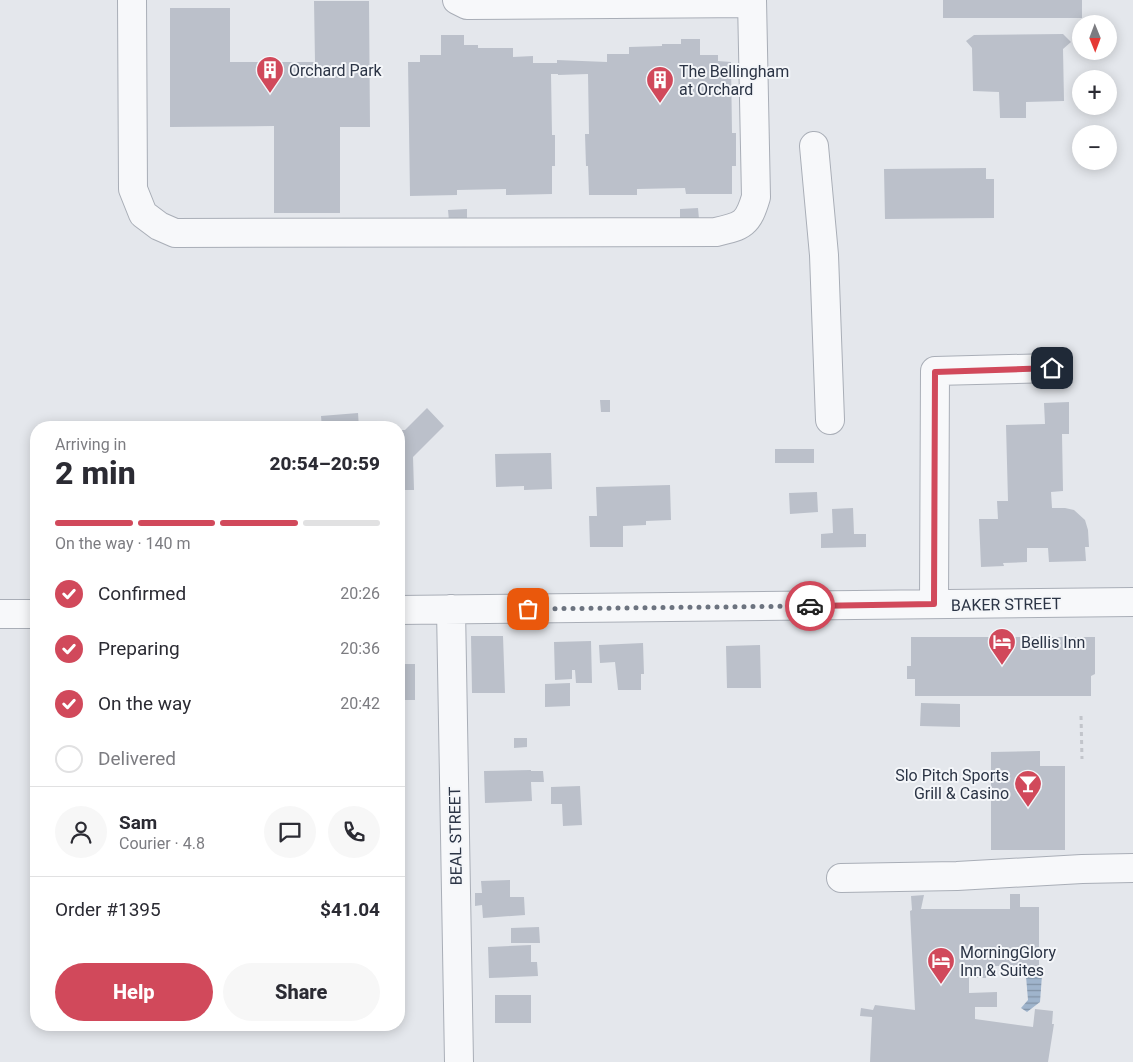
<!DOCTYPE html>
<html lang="en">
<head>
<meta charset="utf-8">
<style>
	:root { --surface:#fff; --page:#f7f7f7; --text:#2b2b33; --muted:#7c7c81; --line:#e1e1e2; --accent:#d1495b }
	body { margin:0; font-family:Roboto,sans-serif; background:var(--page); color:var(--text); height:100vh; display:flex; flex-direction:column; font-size:19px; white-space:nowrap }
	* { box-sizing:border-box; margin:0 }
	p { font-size:16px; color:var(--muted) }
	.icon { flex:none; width:28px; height:28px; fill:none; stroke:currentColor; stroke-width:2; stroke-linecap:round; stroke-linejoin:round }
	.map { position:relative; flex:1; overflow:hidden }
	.panel { position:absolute; left:30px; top:421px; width:375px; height:610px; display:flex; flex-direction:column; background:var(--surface); border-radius:20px; box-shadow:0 2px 12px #0003 }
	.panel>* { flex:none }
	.needle { width:32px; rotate:179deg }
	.fabs { position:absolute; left:1072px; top:15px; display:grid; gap:10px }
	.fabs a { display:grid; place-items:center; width:45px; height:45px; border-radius:50%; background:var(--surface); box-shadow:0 2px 12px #0003; font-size:25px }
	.pin { position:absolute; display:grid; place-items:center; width:42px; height:42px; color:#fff; margin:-21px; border-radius:10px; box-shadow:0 2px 8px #0006 }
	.courier { position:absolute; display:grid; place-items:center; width:50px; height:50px; margin:-25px; border:4px solid #d1495b; border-radius:50%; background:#fff; color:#222; box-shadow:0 1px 6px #0007 }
	.head em { font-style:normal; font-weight:800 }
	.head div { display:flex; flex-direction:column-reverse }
	.head { display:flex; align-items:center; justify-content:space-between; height:85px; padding:0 25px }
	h1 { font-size:32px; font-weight:800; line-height:38px }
	.bar { display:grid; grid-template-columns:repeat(4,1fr); gap:8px 5px; align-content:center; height:60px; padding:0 25px }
	.bar i { height:6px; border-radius:4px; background:var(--line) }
	.bar .on { background:var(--accent) }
	.bar p { grid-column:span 4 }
	.line { display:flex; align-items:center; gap:12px; padding:0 25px; border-top:1px solid var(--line) }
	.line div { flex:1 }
	.round { display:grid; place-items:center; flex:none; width:52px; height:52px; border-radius:26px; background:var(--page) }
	ol { padding:0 25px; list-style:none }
	li { display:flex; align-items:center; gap:15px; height:55px }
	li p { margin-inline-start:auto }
	li .icon { padding:5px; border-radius:50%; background:var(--accent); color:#fff; stroke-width:4 }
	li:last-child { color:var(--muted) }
	li i { width:28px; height:28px; border:2px solid var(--line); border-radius:50% }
	.primary-button { display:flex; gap:10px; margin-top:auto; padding:10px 25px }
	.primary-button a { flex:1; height:58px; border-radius:30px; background:var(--accent); color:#fff; font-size:20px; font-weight:800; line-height:58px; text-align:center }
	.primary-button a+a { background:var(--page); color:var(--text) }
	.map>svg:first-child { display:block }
	.water { fill:url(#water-rules) }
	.building { fill:#bbc0ca }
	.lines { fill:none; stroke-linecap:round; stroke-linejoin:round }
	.minor-casing { stroke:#a9aeb7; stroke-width:30 }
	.path { stroke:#c2c5cb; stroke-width:3; stroke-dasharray:4 4; stroke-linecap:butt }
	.minor { stroke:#f7f8fa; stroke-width:28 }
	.done { stroke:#6c737f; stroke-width:5; stroke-dasharray:0 9 }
	.route { stroke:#d1495b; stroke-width:6 }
	.labels { text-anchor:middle; stroke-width:4; stroke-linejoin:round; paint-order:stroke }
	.poi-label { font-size:16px; fill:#2b3445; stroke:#f4f6f9; text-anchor:start }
	.street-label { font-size:16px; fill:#2b3445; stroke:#f4f6f9 }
</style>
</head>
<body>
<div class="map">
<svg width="1133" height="1062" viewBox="0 0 1133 1062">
	<defs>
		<pattern id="water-rules" width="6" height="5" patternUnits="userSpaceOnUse" patternTransform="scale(1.25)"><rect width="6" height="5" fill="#9fb4cc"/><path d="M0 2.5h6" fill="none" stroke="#8293a7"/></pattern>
	</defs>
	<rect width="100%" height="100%" fill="#e4e7ec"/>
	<!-- water -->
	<path class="water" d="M1042 975 1040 1002 1027 1012 1021 1008 1028 1000 1026 976Z"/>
	<!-- building -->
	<path class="building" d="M943 0H1082V18H943Z
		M314 1H369L370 127H340V213H274V126L170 127V8H230V62H315Z
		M1063 34 1071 42 1063 49 1064 101 1026 102V118H1000L999 92 973 91 972 48 966 41 974 35Z
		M441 35H464V45H478V48H513V57L533 56V63H557V60L607 62V54H629V47L662 46V44H681V39H700V55H718V61L731 62 732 133H736V166H732V194H686L685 188 637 189V195H589L588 166H586L585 134H589L588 74 558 75V74H551L552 135H555V166H552V194L506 195V189L457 190V195L410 196 408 62H420V55H441Z
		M986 168V179H994V218L885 219 884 169Z
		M698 208 699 219H680V209Z
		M467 209V221H449L448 210Z
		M600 400H610V412H601Z
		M1069 402V434H1062L1063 491 1051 492 1052 508H1065L1074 510 1085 520 1088 530 1089 547H1085L1086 561 1049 562 1048 548H1027V562L1003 563 1004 566 981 567 979 519H998L997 501H1008L1006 425 1045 424 1044 403Z
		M427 408 444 426 413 457 414 490H399V430H405Z
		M358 413 359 428H322L321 416Z
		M775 449H814V463H775Z
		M551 453 552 489 524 490V486L496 487 495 454Z
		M670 485 671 520 646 521V525L623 526V547H590L589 516H597L596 487Z
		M817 492 818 512 790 514 789 493Z
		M853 508 854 534H866V547L821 548V534L833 533 832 509Z
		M471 636H503L505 693H472Z
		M911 637H1095V674L1091 676V696H915V679H907V666H911Z
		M591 641 592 683H576L575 670H572V679L555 680 554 642Z
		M643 643 644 674H641V690H618L615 662 600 663 599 645Z
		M760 645 761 688H727L726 646Z
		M399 664H415V700H399Z
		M570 683V706L545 707V684Z
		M921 703 960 704V727L920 726Z
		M514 738H527V747L514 748Z
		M1040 751V766H1065V850H991V752Z
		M531 770V771H543L544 782H531L532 801 485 803 484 771Z
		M580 786 582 825 563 826 562 804H551V787Z
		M510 880V897H524L525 915 483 918 482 905 475 906V893H482L481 881Z
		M1010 894H1020V907H1039V966H986V978H969V993L997 992V1007H975V1019L1033 1027 1035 1009 1053 1011 1052 1024H1054L1048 1062H870L872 1017 860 1016 861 1008 873 1010 875 1005 915 1010 910 911 912 910 911 896 924 895 921 909H1010Z
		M539 927 540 943H511V928Z
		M531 945V962H537L538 976 489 978 488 947Z
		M495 995H531V1023H495Z"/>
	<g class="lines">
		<defs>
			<path id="minor" d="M132 0 133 189 143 214 159 226 175 233 716 232C743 226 748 224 756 197L752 0
				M457 0 467 5 752 3
				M814 146 824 255 830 420
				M934 604 935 371 1052 368
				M451 609 459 1062
				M399 610 1133 602
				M0 614H36
				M841 878 957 876 1082 869 1133 868"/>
		</defs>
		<!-- minor casing -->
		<use href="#minor" class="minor-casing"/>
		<!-- path -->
		<path class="path" d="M1081 716 1082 759"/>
		<!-- minor -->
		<use href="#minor" class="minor"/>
	</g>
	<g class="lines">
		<!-- done -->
		<path class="done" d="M528 609 810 606"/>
		<!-- route -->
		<path class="route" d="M810 606 934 604 935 372 1052 368"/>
	</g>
	<!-- icons -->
	<defs>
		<symbol id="building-pin" viewBox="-11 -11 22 30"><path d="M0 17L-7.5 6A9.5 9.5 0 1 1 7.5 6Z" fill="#d1495b" stroke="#f4f6f9"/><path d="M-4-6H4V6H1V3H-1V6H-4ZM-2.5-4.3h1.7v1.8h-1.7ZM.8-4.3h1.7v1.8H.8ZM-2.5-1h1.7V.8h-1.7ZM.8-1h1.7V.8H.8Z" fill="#fff"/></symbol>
		<symbol id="hotel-pin" viewBox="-11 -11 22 30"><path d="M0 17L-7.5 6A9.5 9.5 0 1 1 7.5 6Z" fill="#d1495b" stroke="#f4f6f9"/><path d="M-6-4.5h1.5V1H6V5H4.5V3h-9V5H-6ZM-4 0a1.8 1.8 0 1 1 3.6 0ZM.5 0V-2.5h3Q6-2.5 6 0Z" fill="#fff"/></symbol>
		<symbol id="bar-pin" viewBox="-11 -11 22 30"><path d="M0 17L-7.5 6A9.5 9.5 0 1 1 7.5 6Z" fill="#d1495b" stroke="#f4f6f9"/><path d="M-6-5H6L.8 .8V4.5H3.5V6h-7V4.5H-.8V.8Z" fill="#fff"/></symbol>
	</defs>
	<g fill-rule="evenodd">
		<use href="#building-pin" x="254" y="54" width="32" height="43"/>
		<use href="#building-pin" x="644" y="64" width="32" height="43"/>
		<use href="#hotel-pin" x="986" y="626" width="32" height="43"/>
		<use href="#bar-pin" x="1012" y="768" width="32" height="43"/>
		<use href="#hotel-pin" x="925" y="945" width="32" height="43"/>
	</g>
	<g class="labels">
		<!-- poi labels -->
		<g class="poi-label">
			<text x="289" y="76">Orchard Park</text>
			<text x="679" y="77">The Bellingham<tspan x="679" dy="18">at Orchard</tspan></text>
			<text x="1021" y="648">Bellis Inn</text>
			<text x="1009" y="781" text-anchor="end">Slo Pitch Sports<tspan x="1009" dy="18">Grill &amp; Casino</tspan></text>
			<text x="960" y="958">MorningGlory<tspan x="960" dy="18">Inn &amp; Suites</tspan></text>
		</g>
		<!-- street labels -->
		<g class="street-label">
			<text transform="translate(1006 604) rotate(-1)" y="6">BAKER STREET</text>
			<text transform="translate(455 836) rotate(-91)" y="6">BEAL STREET</text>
		</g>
	</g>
</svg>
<div class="fabs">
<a><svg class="needle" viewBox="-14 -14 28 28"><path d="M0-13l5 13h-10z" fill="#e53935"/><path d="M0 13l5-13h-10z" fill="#7c7c81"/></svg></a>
<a>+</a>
<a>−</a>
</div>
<div class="pin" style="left:528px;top:609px;background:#ea580c"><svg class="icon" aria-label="bag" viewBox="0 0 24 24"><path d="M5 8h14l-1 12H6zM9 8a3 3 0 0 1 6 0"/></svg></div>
<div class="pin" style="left:1052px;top:368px;background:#1f2937"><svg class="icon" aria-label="home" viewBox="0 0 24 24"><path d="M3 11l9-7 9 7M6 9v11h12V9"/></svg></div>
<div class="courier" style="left:810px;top:606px"><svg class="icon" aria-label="car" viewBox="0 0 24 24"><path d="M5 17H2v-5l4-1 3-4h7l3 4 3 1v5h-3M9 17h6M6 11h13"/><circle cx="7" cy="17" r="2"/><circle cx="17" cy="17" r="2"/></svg></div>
<section class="panel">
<div class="head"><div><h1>2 min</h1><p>Arriving in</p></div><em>20:54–20:59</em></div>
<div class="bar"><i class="on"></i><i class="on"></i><i class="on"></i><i></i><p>On the way · 140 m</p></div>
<ol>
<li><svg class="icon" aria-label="check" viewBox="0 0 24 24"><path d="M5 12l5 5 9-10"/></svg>Confirmed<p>20:26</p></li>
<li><svg class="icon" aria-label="check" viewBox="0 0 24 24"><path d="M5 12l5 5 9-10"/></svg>Preparing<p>20:36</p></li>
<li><svg class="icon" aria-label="check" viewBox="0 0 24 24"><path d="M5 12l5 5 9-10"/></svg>On the way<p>20:42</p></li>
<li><i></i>Delivered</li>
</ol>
<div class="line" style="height:90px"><a class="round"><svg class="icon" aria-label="person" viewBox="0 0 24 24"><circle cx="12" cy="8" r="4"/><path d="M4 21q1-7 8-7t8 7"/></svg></a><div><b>Sam</b><p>Courier · 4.8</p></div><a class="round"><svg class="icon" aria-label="chat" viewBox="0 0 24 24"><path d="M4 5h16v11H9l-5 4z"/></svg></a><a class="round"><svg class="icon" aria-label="phone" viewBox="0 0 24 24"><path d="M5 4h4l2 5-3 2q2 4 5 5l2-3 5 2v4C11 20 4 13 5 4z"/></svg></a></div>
<div class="line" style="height:65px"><div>Order #1395</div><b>$41.04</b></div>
<div class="primary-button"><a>Help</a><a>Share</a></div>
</section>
</div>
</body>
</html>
